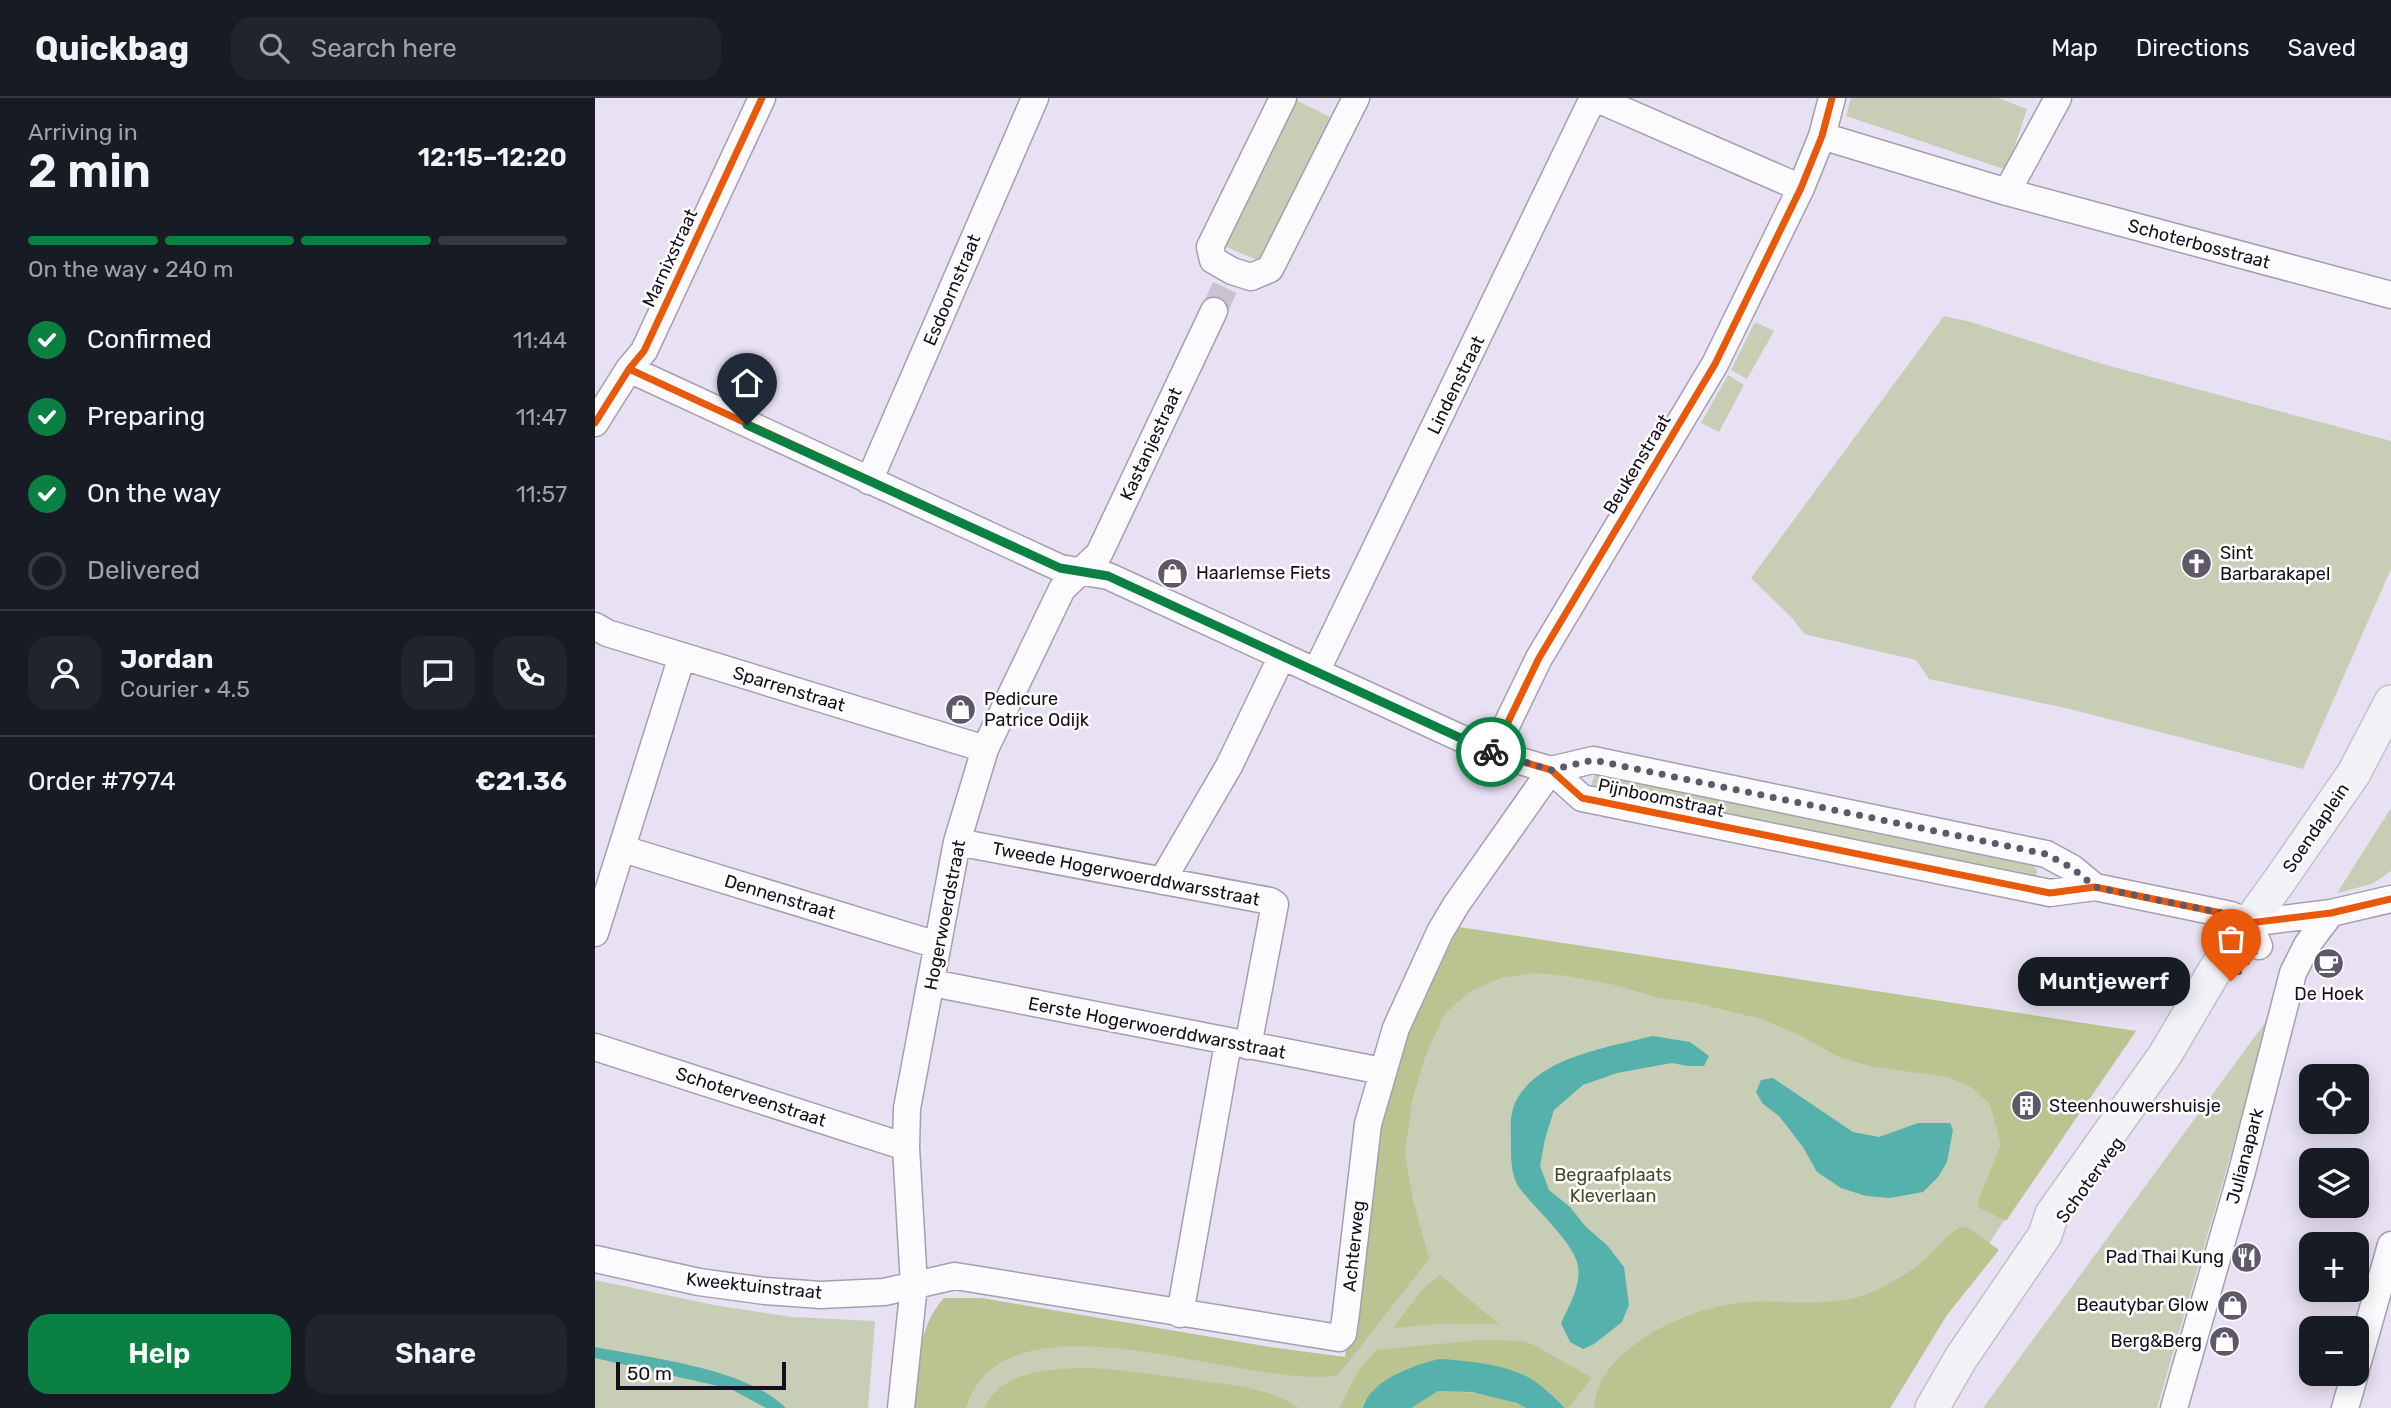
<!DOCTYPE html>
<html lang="en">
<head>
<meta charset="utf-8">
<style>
	:root { --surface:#171b24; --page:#20242c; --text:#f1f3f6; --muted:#9ea1a6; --line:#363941; --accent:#0b8043 }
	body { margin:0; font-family:Rubik,sans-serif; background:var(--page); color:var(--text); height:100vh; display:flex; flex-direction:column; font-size:26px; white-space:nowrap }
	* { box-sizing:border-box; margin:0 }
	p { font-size:23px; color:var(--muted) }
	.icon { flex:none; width:38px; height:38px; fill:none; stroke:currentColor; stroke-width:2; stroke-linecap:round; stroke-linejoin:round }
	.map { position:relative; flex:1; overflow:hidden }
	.side { display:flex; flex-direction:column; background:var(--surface); width:595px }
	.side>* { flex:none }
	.buttons { position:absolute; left:1704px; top:966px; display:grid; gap:14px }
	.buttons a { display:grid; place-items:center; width:70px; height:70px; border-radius:14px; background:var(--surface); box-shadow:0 4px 18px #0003; font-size:35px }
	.scale { position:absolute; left:21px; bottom:18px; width:170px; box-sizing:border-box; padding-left:7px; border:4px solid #150f1d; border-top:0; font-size:19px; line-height:24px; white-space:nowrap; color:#150f1d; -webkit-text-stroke:5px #fff; paint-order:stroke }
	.pin { position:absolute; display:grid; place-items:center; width:60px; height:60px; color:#fff; margin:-72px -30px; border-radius:50% 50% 50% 0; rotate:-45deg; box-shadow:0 0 7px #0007 }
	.pin .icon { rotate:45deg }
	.courier { position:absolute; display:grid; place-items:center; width:70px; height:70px; margin:-35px; border:5px solid #0b8043; border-radius:50%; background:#fff; color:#222; box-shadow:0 2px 9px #0007 }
	.bubble { position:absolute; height:49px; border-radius:21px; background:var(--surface); box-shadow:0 4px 18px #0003; font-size:23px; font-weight:600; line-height:49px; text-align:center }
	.overview em { font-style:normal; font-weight:600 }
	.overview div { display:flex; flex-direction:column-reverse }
	.overview { display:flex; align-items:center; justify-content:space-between; height:119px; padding:0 28px }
	h1 { font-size:46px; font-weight:600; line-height:52px }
	.bar { display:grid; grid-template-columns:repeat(4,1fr); gap:10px 7px; align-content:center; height:84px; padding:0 28px }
	.bar i { height:9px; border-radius:5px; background:var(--line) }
	.bar .selected { background:var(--accent) }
	.bar p { grid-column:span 4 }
	.line { display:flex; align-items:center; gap:18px; padding:0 28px; border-top:2px solid var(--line) }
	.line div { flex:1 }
	.round { display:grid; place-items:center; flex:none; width:74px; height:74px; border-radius:21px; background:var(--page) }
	ol { padding:0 28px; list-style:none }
	li { display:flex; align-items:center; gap:21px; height:77px }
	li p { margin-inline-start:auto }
	li .icon { padding:7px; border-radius:50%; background:var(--accent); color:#fff; stroke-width:4 }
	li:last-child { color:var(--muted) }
	li i { width:38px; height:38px; border:4px solid var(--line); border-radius:50% }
	.primary-button { display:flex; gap:14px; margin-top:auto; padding:14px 28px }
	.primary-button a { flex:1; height:80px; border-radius:21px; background:var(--accent); color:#fff; font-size:28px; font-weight:600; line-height:80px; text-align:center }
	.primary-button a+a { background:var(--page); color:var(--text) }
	header { display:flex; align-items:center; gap:42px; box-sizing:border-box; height:98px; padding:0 35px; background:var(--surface); border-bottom:2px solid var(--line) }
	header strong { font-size:33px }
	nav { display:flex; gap:38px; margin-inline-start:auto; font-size:24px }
	.search { width:490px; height:63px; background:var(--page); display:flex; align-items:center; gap:18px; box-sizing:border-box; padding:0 24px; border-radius:21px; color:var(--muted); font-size:26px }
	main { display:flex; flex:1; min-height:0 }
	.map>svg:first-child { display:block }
	.green { fill:#c7ceb5 }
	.forest { fill:#b9c491 }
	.water { fill:#54b1ab }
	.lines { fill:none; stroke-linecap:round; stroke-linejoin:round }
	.minor-tunnel { stroke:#c8c2d3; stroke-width:26; stroke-dasharray:26 13; stroke-linecap:butt }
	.minor-casing { stroke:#a49fae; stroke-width:29 }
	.major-casing { stroke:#c3c0c9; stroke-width:36 }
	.minor { stroke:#fbfafd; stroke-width:26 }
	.major { stroke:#f0f2f6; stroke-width:33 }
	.cycleway-casing { stroke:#fff; stroke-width:11 }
	.cycleway { stroke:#e8590c; stroke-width:7 }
	.done { stroke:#5e5868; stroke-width:7; stroke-dasharray:0 12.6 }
	.route { stroke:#0b8043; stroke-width:9 }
	.labels { text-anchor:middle; stroke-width:5; stroke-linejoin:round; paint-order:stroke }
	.street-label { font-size:18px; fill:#150f1d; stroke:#fff }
	.poi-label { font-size:18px; fill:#150f1d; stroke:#fff; text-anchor:start }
	.park-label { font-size:18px; fill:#414c20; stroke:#fff }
</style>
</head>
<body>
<header>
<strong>Quickbag</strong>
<div class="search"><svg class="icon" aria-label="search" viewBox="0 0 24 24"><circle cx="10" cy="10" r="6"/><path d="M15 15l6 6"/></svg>Search here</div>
<nav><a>Map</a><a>Directions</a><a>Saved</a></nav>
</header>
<main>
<section class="side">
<div class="overview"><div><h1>2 min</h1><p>Arriving in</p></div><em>12:15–12:20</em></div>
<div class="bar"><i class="selected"></i><i class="selected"></i><i class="selected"></i><i></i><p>On the way · 240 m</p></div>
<ol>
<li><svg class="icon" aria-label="check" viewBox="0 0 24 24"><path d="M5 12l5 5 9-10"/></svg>Confirmed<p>11:44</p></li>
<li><svg class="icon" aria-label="check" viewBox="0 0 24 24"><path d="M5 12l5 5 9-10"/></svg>Preparing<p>11:47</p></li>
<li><svg class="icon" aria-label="check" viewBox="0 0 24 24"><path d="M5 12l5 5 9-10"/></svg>On the way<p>11:57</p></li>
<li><i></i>Delivered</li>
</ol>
<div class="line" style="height:126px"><a class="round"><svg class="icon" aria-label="person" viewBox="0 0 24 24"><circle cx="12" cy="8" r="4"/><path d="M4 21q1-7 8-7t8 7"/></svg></a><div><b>Jordan</b><p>Courier · 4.5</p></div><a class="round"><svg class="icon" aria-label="chat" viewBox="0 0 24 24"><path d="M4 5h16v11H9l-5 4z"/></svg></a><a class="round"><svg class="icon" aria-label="phone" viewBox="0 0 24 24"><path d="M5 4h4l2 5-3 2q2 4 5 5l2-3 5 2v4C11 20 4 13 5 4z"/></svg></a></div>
<div class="line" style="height:91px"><div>Order #7974</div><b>€21.36</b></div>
<div class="primary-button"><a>Help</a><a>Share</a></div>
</section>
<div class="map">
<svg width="1796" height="1310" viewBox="0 0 1796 1310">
	<rect width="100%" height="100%" fill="#e7e1f3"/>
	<!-- green -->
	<path class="green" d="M697 0 741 22 672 166 622 145Z
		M1256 0H1403L1432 11 1412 72 1251 18Z
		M1349 218 1376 224 1504 265 1796 343V471L1708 671 1475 611 1334 581 1321 562 1209 536 1198 521 1156 480Z
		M1160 224 1179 233 1152 281 1136 272Z
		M1133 277 1149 287 1124 334 1106 325Z
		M1002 674 1437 767 1442 772 1441 779 998 691 997 683Z
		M1796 710V773L1777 786 1742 795Z
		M873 843 1541 933 1402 1133 1295 1310H343L350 1227 752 1259 813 963Z
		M1677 915 1562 1310H1388Z
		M0 1182 119 1207 197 1219 280 1223 273 1310H0Z"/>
	<!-- forest -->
	<path class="forest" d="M864 829 1541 933 1411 1123 1383 1109 1384 1100 1406 1047 1395 1006 1377 990 1354 979 1279 969 1244 959 1202 936 1166 921 1097 904 1064 900 1020 887 974 878 939 875 906 880 876 893 850 915 830 959 817 1003 810 1055 818 1102 834 1161 743 1277C654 1294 410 1183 371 1310H319C323 1272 322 1229 349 1200H387L675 1249 750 1259 761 1196 779 1026 804 949Z
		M1365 1129 1374 1130 1404 1152 1352 1217 1295 1310H999C1000 1302 1002 1292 1006 1284 1030 1238 1105 1206 1155 1204 1190 1202 1231 1209 1266 1198 1283 1193 1303 1181 1318 1171 1335 1159 1347 1140 1365 1129Z
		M845 1177 904 1226H844L798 1230 827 1192Z
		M886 1242 928 1243 939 1247 997 1280 973 1310H970L951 1291 844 1261 808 1272 779 1292 769 1304 768 1310H744L762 1275 781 1252Z
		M490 1270C527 1271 563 1277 599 1282 635 1287 674 1289 704 1310H389C407 1272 455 1271 490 1270Z
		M843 1293C873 1294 904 1296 931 1310H816Z"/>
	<!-- water -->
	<path class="water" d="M1058 938 1095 944 1114 958 1109 968H1093L1077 965 1022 975 988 987 959 1012 950 1041 945 1068 954 1092 975 1109 991 1129 1012 1147 1029 1169 1034 1207 1027 1224 999 1246 988 1251 975 1244 966 1225C975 1206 988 1184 982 1164 976 1143 940 1110 926 1092 916 1080 916 1060 916 1046 916 1031 914 1017 921 1003 943 959 1014 949 1058 938Z
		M1178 980 1258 1034 1284 1039 1323 1025H1355L1358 1032 1352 1064 1343 1079 1328 1094 1295 1100 1271 1098 1246 1090 1222 1074 1208 1049 1184 1018 1168 1006 1161 994 1166 982Z
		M0 1249C55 1260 151 1270 191 1310H171L136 1291 0 1260Z
		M844 1261C869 1262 915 1267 936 1281 949 1289 959 1299 970 1310H931L922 1305 877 1294 843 1293 816 1310H768C775 1282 819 1267 844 1261Z"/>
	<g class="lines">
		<!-- minor-tunnel -->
		<path class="minor-tunnel" d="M619 213 630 189"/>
		<defs>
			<path id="minor" d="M688 0 615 149 618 162 637 173 656 179 675 171 761 0
				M1000 0 1206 90
				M1227 38 1412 94 1796 197
				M1412 94 1463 0
				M34 271 465 470 513 478 898 655 956 672 987 700 1455 795 1500 789 1636 817 1654 825
				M0 325 34 271 49 253 167 0
				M274 383 440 0
				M0 528 12 535 390 651
				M721 574 998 0
				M898 655 944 560 1120 266 1206 90 1227 38 1237 0
				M956 672 998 662 1451 756 1477 770 1500 789
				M362 744 675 803 680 806 653 948
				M28 751 342 847
				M567 783 634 668 687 558
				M1654 825 1736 815 1796 801
				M1654 825 1664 848
				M0 835 87 558
				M337 885 787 973
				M0 949 311 1049
				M0 1161 104 1184 170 1193 226 1197 289 1194 360 1178 744 1240 748 1236 751 1215 773 1026 801 930 845 834 861 807 956 672
				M585 1216 633 945
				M1762 1267 1796 1147
				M306 1310 319 1187 311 1049 312 1010 362 744 390 651 467 491 504 456 619 213
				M1579 1310 1646 1077 1698 875 1712 847 1736 815
				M1750 1310 1760 1276"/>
			<path id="major" d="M1337 1310 1366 1260 1450 1137 1457 1116 1570 957 1620 872 1685 782 1759 675 1796 604"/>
		</defs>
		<!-- minor casing -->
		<use href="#minor" class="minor-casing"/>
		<!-- major casing -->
		<use href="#major" class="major-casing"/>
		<!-- minor -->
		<use href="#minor" class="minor"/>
		<!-- major -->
		<use href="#major" class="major"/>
		<defs>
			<path id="cycleway" d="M34 271 465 470
				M0 325 34 271 49 253 167 0
				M513 478 898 655 956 672 987 700 1455 795 1500 789 1636 817 1654 825
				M898 655 944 560 1120 266 1206 90 1227 38 1237 0
				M1654 825 1736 815 1796 801"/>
		</defs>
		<!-- cycleway casing -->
		<use href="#cycleway" class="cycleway-casing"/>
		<!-- cycleway -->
		<use href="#cycleway" class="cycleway"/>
	</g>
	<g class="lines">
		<!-- done -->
		<path class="done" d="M896 654 956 672 998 662 1451 756 1477 770 1500 789 1636 817 1654 825 1664 848 1636 883"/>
		<!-- route -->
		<path class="route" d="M152 327 465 470 513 478 896 654"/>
	</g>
	<!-- icons -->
	<defs>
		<symbol id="church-disc" viewBox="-11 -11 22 22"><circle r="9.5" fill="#5e5868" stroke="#fff"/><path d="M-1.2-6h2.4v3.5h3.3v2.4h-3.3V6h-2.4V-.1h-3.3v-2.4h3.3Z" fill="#fff"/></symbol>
		<symbol id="shop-disc" viewBox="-11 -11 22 22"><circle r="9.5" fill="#5e5868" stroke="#fff"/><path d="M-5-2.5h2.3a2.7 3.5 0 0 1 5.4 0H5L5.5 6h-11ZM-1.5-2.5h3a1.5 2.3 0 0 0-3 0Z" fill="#fff"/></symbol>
		<symbol id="cafe-disc" viewBox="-11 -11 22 22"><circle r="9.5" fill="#5e5868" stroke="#fff"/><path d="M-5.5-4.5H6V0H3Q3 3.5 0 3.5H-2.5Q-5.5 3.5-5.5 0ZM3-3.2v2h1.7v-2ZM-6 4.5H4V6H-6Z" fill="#fff"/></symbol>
		<symbol id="building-disc" viewBox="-11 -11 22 22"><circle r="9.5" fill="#5e5868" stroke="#fff"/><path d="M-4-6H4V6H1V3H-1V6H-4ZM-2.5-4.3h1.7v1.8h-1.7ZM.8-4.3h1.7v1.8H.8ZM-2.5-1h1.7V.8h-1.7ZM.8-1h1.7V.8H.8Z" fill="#fff"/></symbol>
		<symbol id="restaurant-disc" viewBox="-11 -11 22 22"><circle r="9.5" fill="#5e5868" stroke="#fff"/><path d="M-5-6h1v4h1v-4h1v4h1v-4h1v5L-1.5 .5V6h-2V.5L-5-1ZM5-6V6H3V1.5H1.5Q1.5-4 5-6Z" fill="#fff"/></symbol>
	</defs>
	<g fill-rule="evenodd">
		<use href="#church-disc" x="1584" y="448" width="35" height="35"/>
		<use href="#shop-disc" x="560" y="458" width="35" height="35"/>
		<use href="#shop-disc" x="348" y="594" width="35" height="35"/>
		<use href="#cafe-disc" x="1716" y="848" width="35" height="35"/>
		<use href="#building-disc" x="1414" y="990" width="35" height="35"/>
		<use href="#restaurant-disc" x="1634" y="1142" width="35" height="35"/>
		<use href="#shop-disc" x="1620" y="1190" width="35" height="35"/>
		<use href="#shop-disc" x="1612" y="1226" width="35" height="35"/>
	</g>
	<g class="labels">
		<!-- street labels -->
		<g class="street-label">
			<text transform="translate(1604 146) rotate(15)" y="6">Schoterbosstraat</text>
			<text transform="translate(75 160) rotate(-65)" y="6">Marnixstraat</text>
			<text transform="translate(357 192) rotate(-67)" y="6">Esdoornstraat</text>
			<text transform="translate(861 287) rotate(-64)" y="6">Lindenstraat</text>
			<text transform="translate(556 346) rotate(-65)" y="6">Kastanjestraat</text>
			<text transform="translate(1042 366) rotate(-59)" y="6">Beukenstraat</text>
			<text transform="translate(194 591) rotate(17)" y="6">Sparrenstraat</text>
			<text transform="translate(1066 700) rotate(12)" y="6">Pijnboomstraat</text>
			<text transform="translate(1721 730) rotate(-56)" y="6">Soendaplein</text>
			<text transform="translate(531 776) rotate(11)" y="6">Tweede Hogerwoerddwarsstraat</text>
			<text transform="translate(185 799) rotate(17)" y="6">Dennenstraat</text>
			<text transform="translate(350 817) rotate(-79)" y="6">Hogerwoerdstraat</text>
			<text transform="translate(562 930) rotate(11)" y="6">Eerste Hogerwoerddwarsstraat</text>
			<text transform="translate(156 999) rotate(18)" y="6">Schoterveenstraat</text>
			<text transform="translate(1650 1058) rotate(-75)" y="6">Julianapark</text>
			<text transform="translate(1495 1082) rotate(-54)" y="6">Schoterweg</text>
			<text transform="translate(759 1148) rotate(-84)" y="6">Achterweg</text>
			<text transform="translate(159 1188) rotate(6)" y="6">Kweektuinstraat</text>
		</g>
		<!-- poi labels -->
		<g class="poi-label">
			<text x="1625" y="461">Sint<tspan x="1625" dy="21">Barbarakapel</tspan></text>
			<text x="601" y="481">Haarlemse Fiets</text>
			<text x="389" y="607">Pedicure<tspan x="389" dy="21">Patrice Odijk</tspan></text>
			<text x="1734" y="902" text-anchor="middle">De Hoek</text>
			<text x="1454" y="1014">Steenhouwershuisje</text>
			<text x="1629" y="1165" text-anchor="end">Pad Thai Kung</text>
			<text x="1614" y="1213" text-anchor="end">Beautybar Glow</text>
			<text x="1607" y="1249" text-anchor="end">Berg&amp;Berg</text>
		</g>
		<!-- park labels -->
		<g class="park-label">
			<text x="1018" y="1083">Begraafplaats<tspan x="1018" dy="21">Kleverlaan</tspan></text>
		</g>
	</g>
</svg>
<div class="buttons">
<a><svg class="icon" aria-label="locate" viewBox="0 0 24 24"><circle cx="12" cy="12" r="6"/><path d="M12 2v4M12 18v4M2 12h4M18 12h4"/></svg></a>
<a><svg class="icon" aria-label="layers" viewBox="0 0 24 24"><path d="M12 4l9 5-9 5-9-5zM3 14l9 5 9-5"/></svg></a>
<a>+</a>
<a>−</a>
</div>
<div class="scale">50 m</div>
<div class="pin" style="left:1636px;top:883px;background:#ea580c"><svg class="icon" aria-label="bag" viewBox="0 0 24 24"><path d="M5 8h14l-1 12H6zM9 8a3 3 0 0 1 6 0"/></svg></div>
<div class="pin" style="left:152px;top:327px;background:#1f2937"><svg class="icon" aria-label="home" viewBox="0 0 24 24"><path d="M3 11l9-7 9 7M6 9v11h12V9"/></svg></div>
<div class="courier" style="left:896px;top:654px"><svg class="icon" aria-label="bike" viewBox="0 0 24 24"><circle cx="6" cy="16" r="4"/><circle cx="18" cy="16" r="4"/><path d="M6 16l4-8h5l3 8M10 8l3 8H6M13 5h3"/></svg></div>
<div class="bubble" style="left:1423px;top:859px;width:172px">Muntjewerf</div>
</div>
</main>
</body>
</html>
